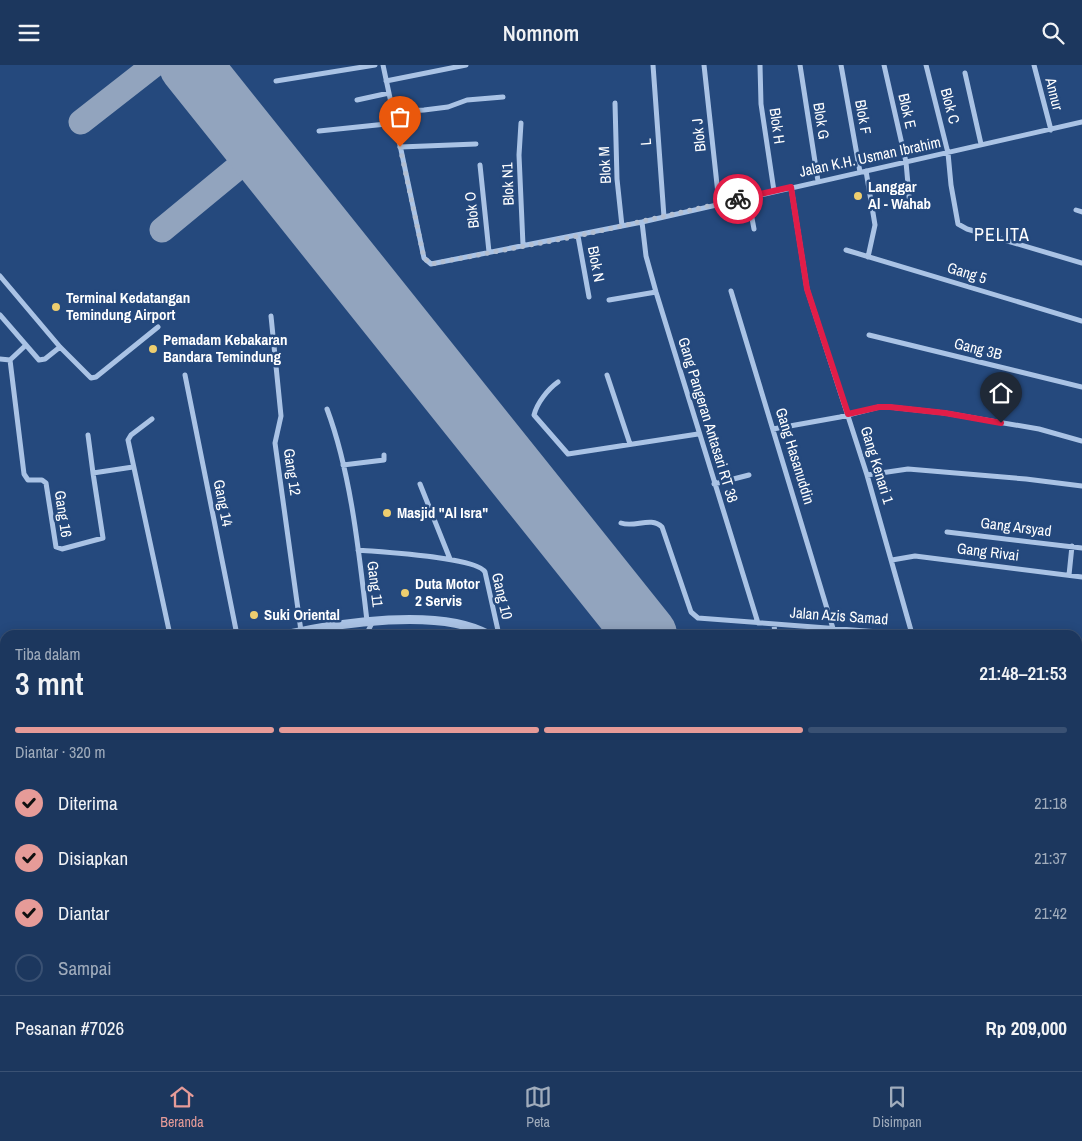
<!DOCTYPE html>
<html lang="id">
<head>
<meta charset="utf-8">
<style>
	:root { --surface:#1c375e; --page:#253f64; --text:#f1f3f6; --muted:#a0acbc; --line:#3a5173; --accent:#e69b98 }
	body { margin:0; font-family:"Archivo Narrow",sans-serif; background:var(--page); color:var(--text); height:100vh; display:flex; flex-direction:column; font-size:19px; white-space:nowrap }
	* { box-sizing:border-box; margin:0 }
	p { font-size:16px; color:var(--muted) }
	.icon { flex:none; width:28px; height:28px; fill:none; stroke:currentColor; stroke-width:2; stroke-linecap:round; stroke-linejoin:round }
	.map { position:relative; flex:1; overflow:hidden }
	.side { position:absolute; left:0px; top:565px; width:1082px; height:441px; display:flex; flex-direction:column; background:var(--surface); border-radius:15px 15px 0 0; box-shadow:0 2px 12px #0003,0 0 0 1px var(--line) }
	.side>* { flex:none }
	.pin { position:absolute; display:grid; place-items:center; width:42px; height:42px; color:#fff; margin:-51px -21px; border-radius:50% 50% 50% 0; rotate:-45deg; box-shadow:0 0 5px #0007 }
	.pin .icon { rotate:45deg }
	.courier { position:absolute; display:grid; place-items:center; width:50px; height:50px; margin:-25px; border:4px solid #e11d48; border-radius:50%; background:#fff; color:#222; box-shadow:0 1px 6px #0007 }
	.head em { font-style:normal; font-weight:600 }
	.head div { display:flex; flex-direction:column-reverse }
	.head { display:flex; align-items:center; justify-content:space-between; height:85px; padding:0 15px }
	h1 { font-size:32px; font-weight:600; line-height:38px }
	.bar { display:grid; grid-template-columns:repeat(4,1fr); gap:8px 5px; align-content:center; height:60px; padding:0 15px }
	.bar i { height:6px; border-radius:4px; background:var(--line) }
	.bar .on { background:var(--accent) }
	.bar p { grid-column:span 4 }
	.line { display:flex; align-items:center; gap:12px; padding:0 15px; border-top:1px solid var(--line) }
	.line div { flex:1 }
	ol { padding:0 15px; list-style:none }
	li { display:flex; align-items:center; gap:15px; height:55px }
	li p { margin-inline-start:auto }
	li .icon { padding:5px; border-radius:50%; background:var(--accent); color:#111; stroke-width:4 }
	li:last-child { color:var(--muted) }
	li i { width:28px; height:28px; border:2px solid var(--line); border-radius:50% }
	header { display:flex; justify-content:space-between; align-items:center; height:65px; padding:0 15px; background:var(--surface); font-size:22px; font-weight:600 }
	.tabs { display:flex; justify-content:space-around; align-items:center; height:70px; border-top:1px solid var(--line); background:var(--surface); font-size:14px; color:var(--muted) }
	.tabs a { display:grid; justify-items:center; gap:2px }
	.tabs .on { color:var(--accent) }
	.map>svg:first-child { display:block }
	.lines { fill:none; stroke-linecap:round; stroke-linejoin:round }
	.taxiway { stroke:#92a4be; stroke-width:25 }
	.runway { stroke:#92a4be; stroke-width:62 }
	.minor { stroke:#aac3e5; stroke-width:5 }
	.tertiary { stroke:#aac3e5; stroke-width:9 }
	.done { stroke:#b3bfd2; stroke-width:5; stroke-dasharray:0 9 }
	.route { stroke:#e11d48; stroke-width:6 }
	.poi-dot { fill:#eece6f; stroke:#25497d; stroke-width:2 }
	.labels { text-anchor:middle; stroke-width:5; stroke-linejoin:round; paint-order:stroke }
	.street-label { font-size:15px; fill:#fff; stroke:#25497d }
	.poi-label { font-size:15px; font-weight:bold; fill:#fff; stroke:#25497d; text-anchor:start }
	.quarter-label { font-size:18px; letter-spacing:1px; fill:#fff; stroke:#25497d }
</style>
</head>
<body>
<header><svg class="icon" aria-label="menu" viewBox="0 0 24 24"><path d="M4 6h16M4 12h16M4 18h16"/></svg>Nomnom<svg class="icon" aria-label="search" viewBox="0 0 24 24"><circle cx="10" cy="10" r="6"/><path d="M15 15l6 6"/></svg></header>
<div class="map">
<svg width="1082" height="1006" viewBox="0 0 1082 1006">
	<rect width="100%" height="100%" fill="#25497d"/>
	<g class="lines">
		<!-- taxiway -->
		<path class="taxiway" d="M81 57 154 0
			M242 99 250 95 270 101
			M162 165 242 99 246 86 241 64"/>
		<!-- runway -->
		<path class="runway" d="M190 0 646 570"/>
		<!-- minor -->
		<path class="minor" d="M383 0 424 193 431 199 642 157 1082 57
			M653 0 664 152
			M704 0 719 138
			M760 0 761 39 774 126
			M800 0 818 116
			M841 0 860 107
			M884 0 906 97 910 142
			M926 0 948 88 951 120 958 159 967 164 1082 198
			M1034 0 1051 65
			M965 8 981 79
			M276 16 375 0
			M386 16 466 0
			M357 35 389 28
			M615 38 617 114 622 161
			M393 47 424 45 448 42 467 35 503 32
			M521 58 519 90 523 180
			M319 66 396 58
			M400 82 476 79
			M480 100 489 187
			M866 106 875 160 868 192
			M791 122 807 224 867 410 912 569
			M748 132 754 164
			M1076 145 1082 147
			M642 157 646 191 656 227 758 558
			M578 171 589 232
			M846 185 1082 256
			M0 211 60 282 91 313 96 312 158 262
			M731 226 835 570
			M609 235 656 227
			M0 250 39 295 45 294 60 282
			M271 251 281 351 275 378 301 566
			M869 270 1082 322
			M0 294 10 295
			M10 295 24 409 28 415H42L46 418 56 482 62 484 103 473 93 408 133 402
			M10 295 26 280
			M185 310 237 570
			M607 310 630 379
			M558 317C548 324 537 338 534 350L568 389 698 369
			M327 344C351 408 359 488 367 556
			M152 354 131 370 128 375 170 570
			M773 364 840 352 879 342H889L945 348 1039 364 1082 376
			M88 370 93 408
			M343 400 384 395V390
			M867 410 908 404 1026 414 1082 421
			M420 419 450 494
			M714 419 749 410
			M621 458C635 463 651 451 662 462L691 547 698 553 918 570
			M947 467 1082 483
			M358 485C379 487 477 492 485 507L499 570
			M892 495 915 491 1082 512
			M1069 510 1072 481
			M774 559 775 570
			M366 570 373 556
			M1078 584 1082 585
			M1078 649H1082
			M1078 742 1082 746
			M1078 809 1082 816
			M0 831 5 851
			M1078 851 1082 857
			M0 898 5 897
			M1078 931 1082 938
			M1078 970 1082 967
			M119 1001 120 1006
			M163 1001 164 1006
			M629 1001V1006
			M721 1001V1006
			M985 1001 988 1006
			M235 1006V1001
			M270 1006V1001
			M335 1006V1001
			M365 1006 366 1001
			M423 1006V1001
			M460 1006V1001
			M495 1006V1001
			M1022 1006 1030 1001"/>
		<!-- tertiary -->
		<path class="tertiary" d="M285 570C337 558 441 542 489 570
			M0 616 5 615
			M0 998 5 996
			M540 1001 552 1006
			M832 1001 836 1006"/>
	</g>
	<g class="lines">
		<!-- done -->
		<path class="done" d="M400 82 424 193 431 199 578 171 738 134"/>
		<!-- route -->
		<path class="route" d="M738 134 791 122 807 224 848 349 879 342H890L945 348 1001 358"/>
	</g>
	<!-- markers -->
	<g class="poi-dot">
		<circle cx="858" cy="131" r="5"/>
		<circle cx="56" cy="242" r="5"/>
		<circle cx="153" cy="284" r="5"/>
		<circle cx="387" cy="448" r="5"/>
		<circle cx="405" cy="528" r="5"/>
		<circle cx="254" cy="550" r="5"/>
	</g>
	<g class="labels">
		<!-- street labels -->
		<g class="street-label">
			<text transform="translate(1054 29) rotate(76)" y="5">Annur</text>
			<text transform="translate(950 41) rotate(75)" y="5">Blok C</text>
			<text transform="translate(907 46) rotate(77)" y="5">Blok E</text>
			<text transform="translate(863 52) rotate(80)" y="5">Blok F</text>
			<text transform="translate(821 56) rotate(81)" y="5">Blok G</text>
			<text transform="translate(777 61) rotate(82)" y="5">Blok H</text>
			<text transform="translate(699 70) rotate(-96)" y="5">Blok J</text>
			<text transform="translate(646 77) rotate(-95)" y="5">L</text>
			<text transform="translate(870 92) rotate(-12)" y="5">Jalan K.H. Usman Ibrahim</text>
			<text transform="translate(605 100) rotate(-93)" y="5">Blok M</text>
			<text transform="translate(508 119) rotate(-92)" y="5">Blok N1</text>
			<text transform="translate(472 145) rotate(-96)" y="5">Blok O</text>
			<text transform="translate(596 199) rotate(79)" y="5">Blok N</text>
			<text transform="translate(967 208) rotate(17)" y="5">Gang 5</text>
			<text transform="translate(978 284) rotate(14)" y="5">Gang 3B</text>
			<text transform="translate(708 355) rotate(73)" y="5">Gang Pangeran Antasari RT 38</text>
			<text transform="translate(795 391) rotate(73)" y="5">Gang Hasanuddin</text>
			<text transform="translate(877 400) rotate(73)" y="5">Gang Kenari 1</text>
			<text transform="translate(292 407) rotate(82)" y="5">Gang 12</text>
			<text transform="translate(223 438) rotate(79)" y="5">Gang 14</text>
			<text transform="translate(63 449) rotate(82)" y="5">Gang 16</text>
			<text transform="translate(1016 462) rotate(7)" y="5">Gang Arsyad</text>
			<text transform="translate(988 487) rotate(7)" y="5">Gang Rivai</text>
			<text transform="translate(375 519) rotate(83)" y="5">Gang 11</text>
			<text transform="translate(502 531) rotate(77)" y="5">Gang 10</text>
			<text transform="translate(839 551) rotate(4)" y="5">Jalan Azis Samad</text>
		</g>
		<!-- poi labels -->
		<g class="poi-label">
			<text x="868" y="127">Langgar<tspan x="868" dy="17">Al - Wahab</tspan></text>
			<text x="66" y="238">Terminal Kedatangan<tspan x="66" dy="17">Temindung Airport</tspan></text>
			<text x="163" y="280">Pemadam Kebakaran<tspan x="163" dy="17">Bandara Temindung</tspan></text>
			<text x="397" y="453">Masjid "Al Isra"</text>
			<text x="415" y="524">Duta Motor<tspan x="415" dy="17">2 Servis</tspan></text>
			<text x="264" y="555">Suki Oriental</text>
		</g>
		<!-- quarter labels -->
		<g class="quarter-label">
			<text x="1002" y="176">PELITA</text>
		</g>
	</g>
</svg>
<div class="pin" style="left:400px;top:82px;background:#ea580c"><svg class="icon" aria-label="bag" viewBox="0 0 24 24"><path d="M5 8h14l-1 12H6zM9 8a3 3 0 0 1 6 0"/></svg></div>
<div class="pin" style="left:1001px;top:358px;background:#1f2937"><svg class="icon" aria-label="home" viewBox="0 0 24 24"><path d="M3 11l9-7 9 7M6 9v11h12V9"/></svg></div>
<div class="courier" style="left:738px;top:134px"><svg class="icon" aria-label="bike" viewBox="0 0 24 24"><circle cx="6" cy="16" r="4"/><circle cx="18" cy="16" r="4"/><path d="M6 16l4-8h5l3 8M10 8l3 8H6M13 5h3"/></svg></div>
<section class="side">
<div class="head"><div><h1>3 mnt</h1><p>Tiba dalam</p></div><em>21:48–21:53</em></div>
<div class="bar"><i class="on"></i><i class="on"></i><i class="on"></i><i></i><p>Diantar · 320 m</p></div>
<ol>
<li><svg class="icon" aria-label="check" viewBox="0 0 24 24"><path d="M5 12l5 5 9-10"/></svg>Diterima<p>21:18</p></li>
<li><svg class="icon" aria-label="check" viewBox="0 0 24 24"><path d="M5 12l5 5 9-10"/></svg>Disiapkan<p>21:37</p></li>
<li><svg class="icon" aria-label="check" viewBox="0 0 24 24"><path d="M5 12l5 5 9-10"/></svg>Diantar<p>21:42</p></li>
<li><i></i>Sampai</li>
</ol>
<div class="line" style="height:65px"><div>Pesanan #7026</div><b>Rp 209,000</b></div>
</section>
</div>
<nav class="tabs">
<a class="on"><svg class="icon" aria-label="home" viewBox="0 0 24 24"><path d="M3 11l9-7 9 7M6 9v11h12V9"/></svg>Beranda</a>
<a><svg class="icon" aria-label="map" viewBox="0 0 24 24"><path d="M3 6l6-2 6 2 6-2v14l-6 2-6-2-6 2zM9 4v14M15 6v14"/></svg>Peta</a>
<a><svg class="icon" aria-label="saved" viewBox="0 0 24 24"><path d="M7 4h10v16l-5-4-5 4z"/></svg>Disimpan</a>
</nav>
</body>
</html>
